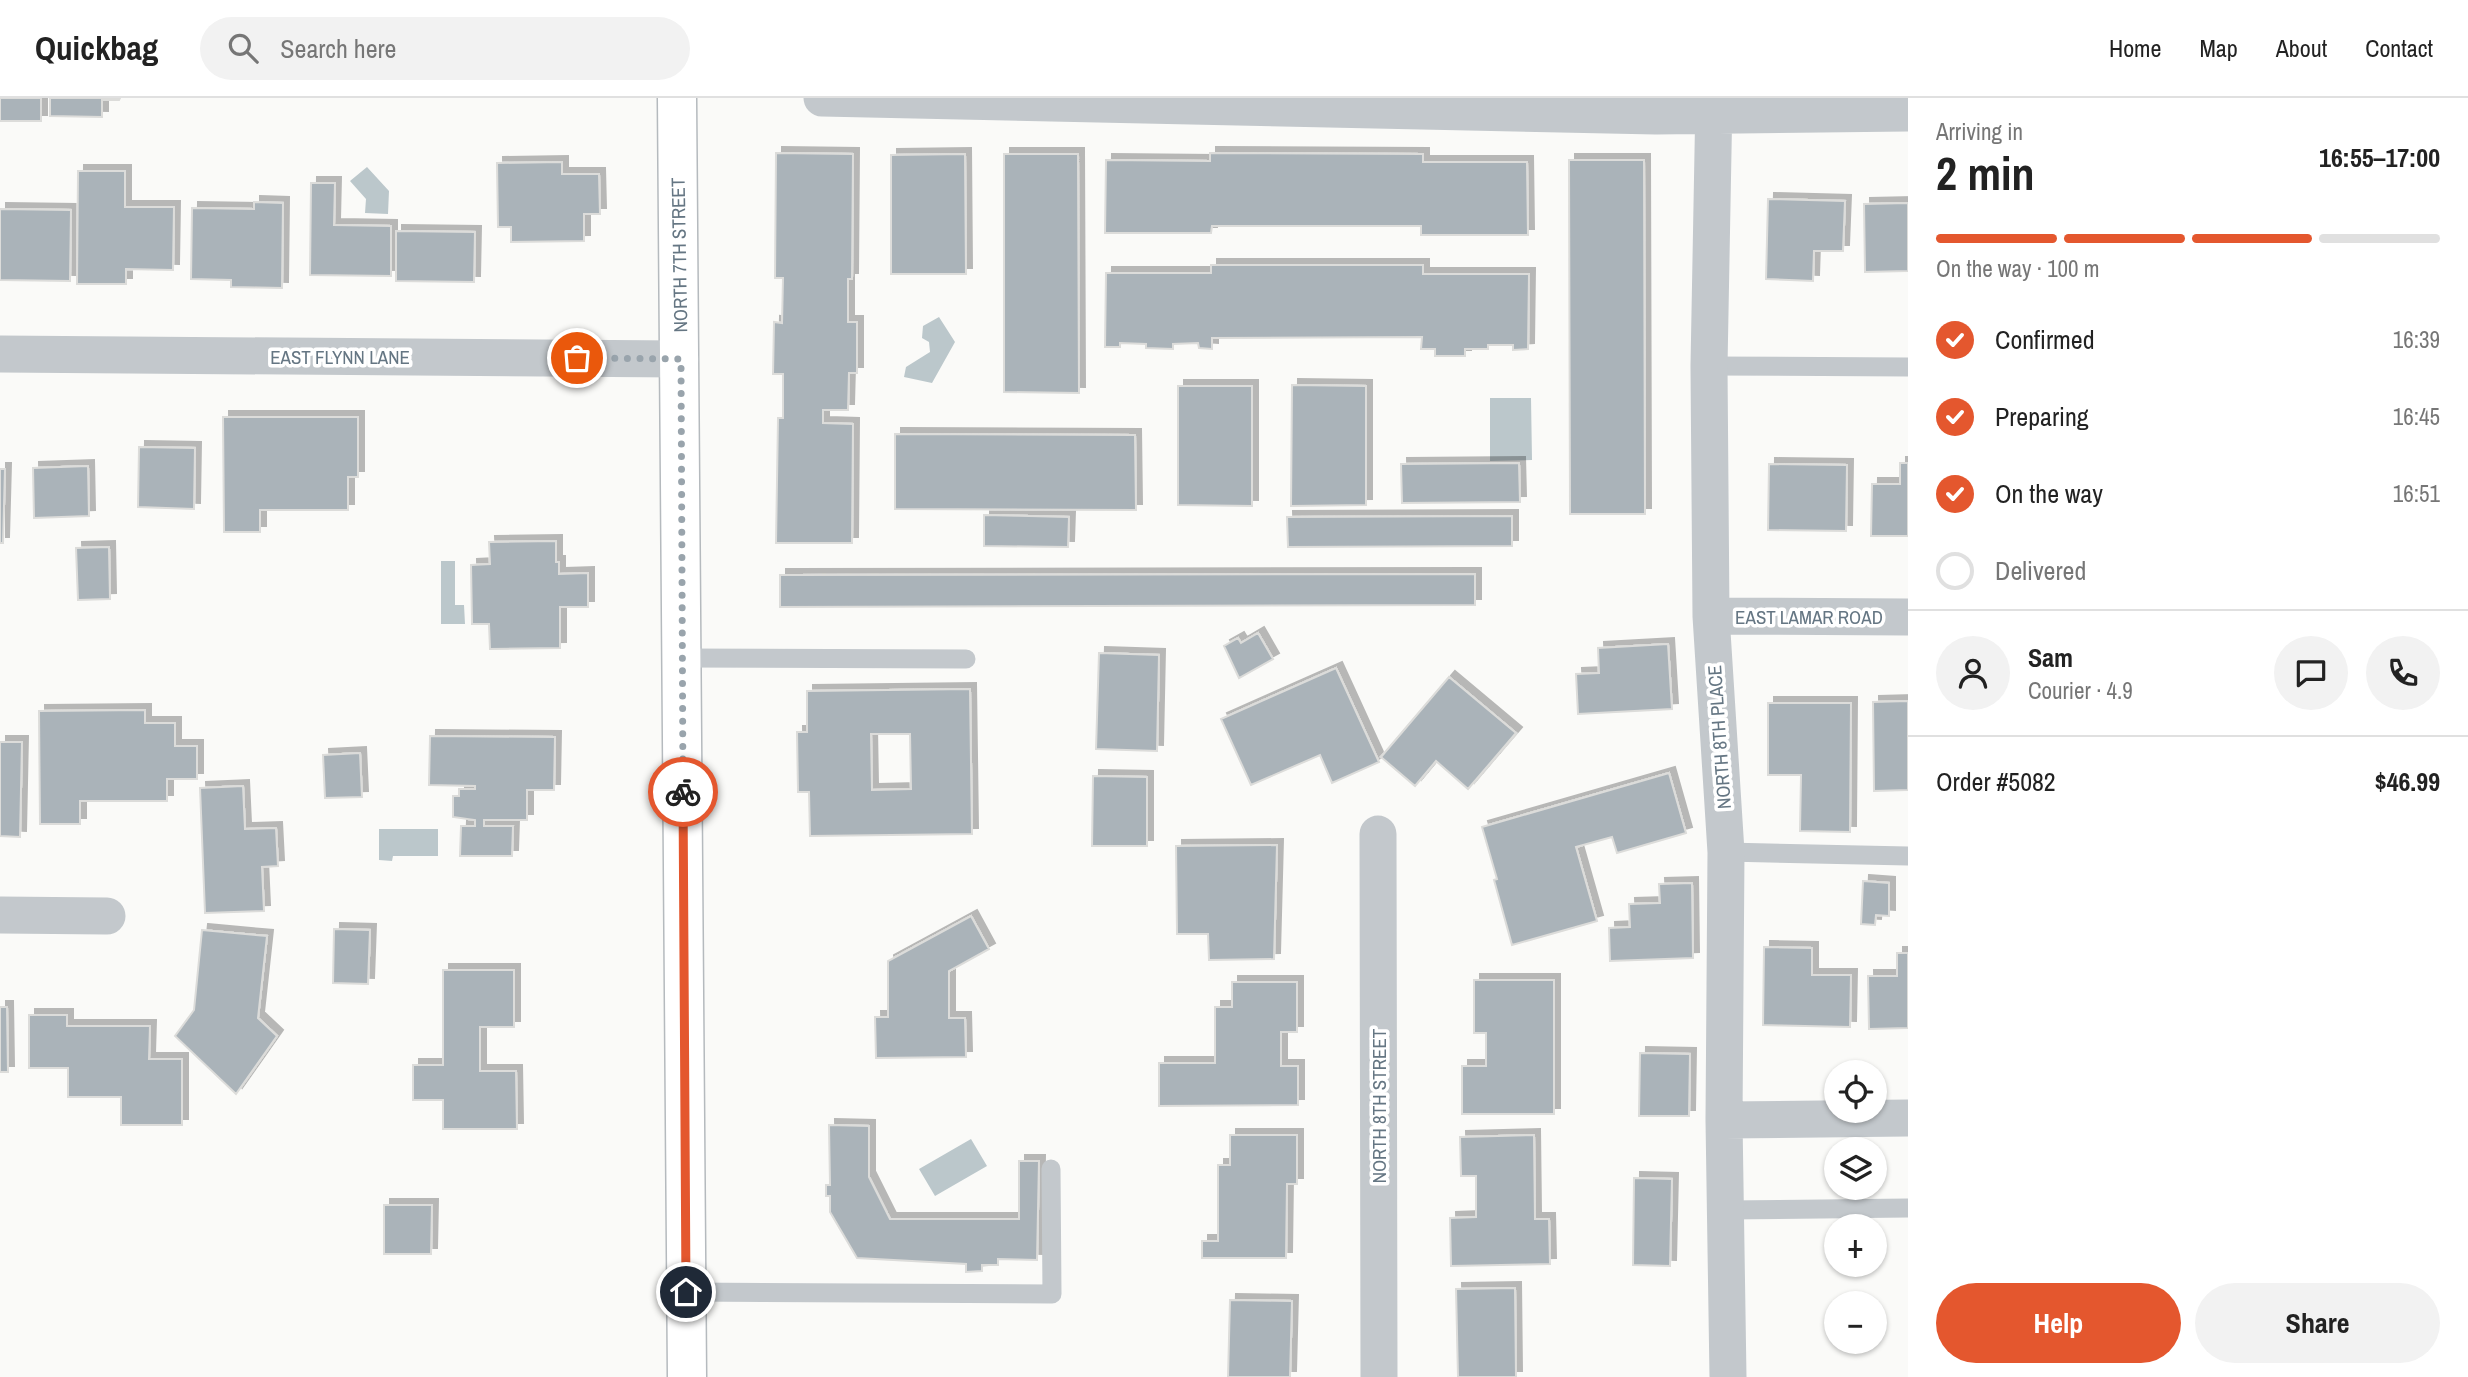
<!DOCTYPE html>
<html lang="en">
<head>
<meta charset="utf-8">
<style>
	:root { --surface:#fff; --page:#f2f2f2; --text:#222; --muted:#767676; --line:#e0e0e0; --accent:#e4572e }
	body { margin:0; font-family:"Archivo Narrow",sans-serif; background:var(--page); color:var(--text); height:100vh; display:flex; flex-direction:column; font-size:26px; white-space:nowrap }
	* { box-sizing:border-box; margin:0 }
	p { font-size:23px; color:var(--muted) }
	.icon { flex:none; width:38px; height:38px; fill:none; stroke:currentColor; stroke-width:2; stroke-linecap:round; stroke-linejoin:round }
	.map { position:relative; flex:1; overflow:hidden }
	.panel { display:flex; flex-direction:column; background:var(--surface); width:560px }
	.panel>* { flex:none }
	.controls { position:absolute; left:1824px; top:962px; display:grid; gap:14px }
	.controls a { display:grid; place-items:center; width:63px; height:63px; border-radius:50%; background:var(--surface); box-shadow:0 2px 5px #0004; font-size:35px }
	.pin { position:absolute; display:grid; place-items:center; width:60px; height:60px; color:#fff; margin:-30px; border:4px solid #fff; border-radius:50%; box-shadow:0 2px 7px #0007 }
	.courier { position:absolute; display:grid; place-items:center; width:70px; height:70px; margin:-35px; border:5px solid #e4572e; border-radius:50%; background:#fff; color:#222; box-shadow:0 2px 9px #0007 }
	.headline em { font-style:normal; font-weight:800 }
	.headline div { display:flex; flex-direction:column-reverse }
	.headline { display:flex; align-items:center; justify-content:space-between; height:119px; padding:0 28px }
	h1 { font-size:46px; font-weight:800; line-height:52px }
	.bar { display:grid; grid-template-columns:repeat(4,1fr); gap:10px 7px; align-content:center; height:84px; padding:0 28px }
	.bar i { height:9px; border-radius:5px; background:var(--line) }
	.bar .selected { background:var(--accent) }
	.bar p { grid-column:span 4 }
	.line { display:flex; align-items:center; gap:18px; padding:0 28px; border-top:2px solid var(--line) }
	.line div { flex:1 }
	.round { display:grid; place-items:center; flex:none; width:74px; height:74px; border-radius:37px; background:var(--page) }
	ol { padding:0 28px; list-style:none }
	li { display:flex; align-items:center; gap:21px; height:77px }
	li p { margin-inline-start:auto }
	li .icon { padding:7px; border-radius:50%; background:var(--accent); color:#fff; stroke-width:4 }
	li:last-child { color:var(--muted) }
	li i { width:38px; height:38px; border:4px solid var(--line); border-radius:50% }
	.button { display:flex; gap:14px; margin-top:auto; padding:14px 28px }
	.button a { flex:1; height:80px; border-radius:42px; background:var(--accent); color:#fff; font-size:28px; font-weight:800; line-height:80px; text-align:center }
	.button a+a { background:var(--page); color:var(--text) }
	header { display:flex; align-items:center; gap:42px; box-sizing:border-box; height:98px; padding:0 35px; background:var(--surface); border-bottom:2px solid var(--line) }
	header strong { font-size:33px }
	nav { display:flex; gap:38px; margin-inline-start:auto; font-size:24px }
	.search { width:490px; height:63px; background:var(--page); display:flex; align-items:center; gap:18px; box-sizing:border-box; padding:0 24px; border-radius:38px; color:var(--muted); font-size:26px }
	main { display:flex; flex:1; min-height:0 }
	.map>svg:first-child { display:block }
	.water { fill:#bbc7cb }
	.building { fill:#aab3b9; stroke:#dcdcda; stroke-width:2; fill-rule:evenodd; filter:url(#shadow) }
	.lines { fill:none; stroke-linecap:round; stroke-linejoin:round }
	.primary-casing { stroke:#b5babe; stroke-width:41 }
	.lane { stroke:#c3c8cc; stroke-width:19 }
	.street { stroke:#c3c8cc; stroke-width:37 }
	.primary { stroke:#fff; stroke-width:38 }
	.done { stroke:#99a4ac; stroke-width:7; stroke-dasharray:0 12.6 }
	.route { stroke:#e4572e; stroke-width:9 }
	.labels { text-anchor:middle; stroke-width:7; stroke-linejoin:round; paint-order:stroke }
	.street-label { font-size:19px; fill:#657683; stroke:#fff }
</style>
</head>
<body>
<header>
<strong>Quickbag</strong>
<div class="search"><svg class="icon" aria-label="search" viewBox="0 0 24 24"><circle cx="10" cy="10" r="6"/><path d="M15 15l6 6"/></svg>Search here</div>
<nav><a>Home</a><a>Map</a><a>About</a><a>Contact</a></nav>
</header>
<main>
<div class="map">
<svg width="1908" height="1279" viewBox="0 0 1908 1279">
	<defs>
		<filter id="shadow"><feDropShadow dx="6" dy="-6" stdDeviation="0" flood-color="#0004"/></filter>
	</defs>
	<rect width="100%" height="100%" fill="#fafaf8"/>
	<!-- water -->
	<path class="water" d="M367 69 389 93 388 116 365 115 366 101 350 83Z
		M939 219 955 244 932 285 904 279 906 269 930 254 929 244 922 240 923 228Z
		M1490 300H1531L1532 362 1490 363Z
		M441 463H455V507H464L465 526H441Z
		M379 731H438V758H393L392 763 379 762Z
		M971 1041 987 1068 935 1098 919 1071Z"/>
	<!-- building -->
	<path class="building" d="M0 0H41V23H0Z
		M50 0H120L119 2H102V19L50 18Z
		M776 55 853 56 852 181H848V224H857V275H849L848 312H823V325L853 326 852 445H776L778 320H783V276H773L774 224 782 225 783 180H775Z
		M1210 55 1423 56V64H1527L1528 137H1421V128H1212L1211 135H1105L1106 62 1210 63Z
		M965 56 966 176H891V57Z
		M1004 56H1078L1079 295 1004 294Z
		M1569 62H1644L1645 416H1570Z
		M562 64V76H599L600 116H584V143L511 144V129H498L497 65Z
		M78 73H125V109H174L173 172 126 171V186H77Z
		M311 85H335L334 127 391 128V178L310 177Z
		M1768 101 1845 103 1843 153H1814L1813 183 1766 181Z
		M254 104 283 105 282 190 231 189V182L191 181 192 110 254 111Z
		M1908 105V173L1865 174 1864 106Z
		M0 111 71 112 70 183 0 182Z
		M396 133 475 134 474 184 396 183Z
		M1211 167H1423V176H1529L1528 251 1513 252V247H1488V251H1465V258H1435V251H1421L1422 239 1212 240V251L1199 250 1198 245 1173 246V251L1146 250V246L1120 245V249H1105L1106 175H1211Z
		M1292 287 1366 288V407L1291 408Z
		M1178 288H1252V408L1178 407Z
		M223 319H358V379H348V412H260V434H224Z
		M895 336 1135 337 1136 412 895 411Z
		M139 349 195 350 194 411 138 409Z
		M1519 365 1520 404 1402 405 1401 366Z
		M1900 365H1908V438H1871L1872 386H1900Z
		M1769 366 1847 367 1846 433 1768 432Z
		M88 368 89 418 34 420 33 370Z
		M0 371H5L3 445H0Z
		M984 417 1069 419 1068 449 984 448Z
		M1512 418V448L1288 449 1287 419Z
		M556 443V464H559V476L588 475V509H560V550L490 551 489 526H472L471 467 490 466 489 444Z
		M109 449 110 501 78 502 76 450Z
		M1475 476V507L780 509V477Z
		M1258 535 1273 561 1239 580 1224 548 1238 540 1241 545Z
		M1668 546 1672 611 1578 616 1576 576 1599 575 1598 550Z
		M1099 555 1159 557 1157 653 1096 651Z
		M1336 570 1379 664 1332 685 1320 657 1251 687 1221 621Z
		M1449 579 1516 635 1468 691 1436 663 1415 688 1381 659Z
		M970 591 972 736 810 738 809 694H798L797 634H807V593ZM871 636H910L911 691 872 692Z
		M1908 603V692L1874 693 1873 604Z
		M1768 605H1851L1850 734 1800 733 1801 677H1768Z
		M145 612V625H175V648H197V681H167V703H80V726H40L39 613Z
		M430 638 555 639 554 692H527V722H484V728H513L512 758H460L461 728H475V722L453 719V698H459V691H475V688L429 687Z
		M0 644H22L20 739 0 738Z
		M360 655 362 699 325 700 323 657Z
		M1669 675 1686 735 1617 755 1612 739 1576 749 1597 823 1512 847 1494 782 1497 781 1482 729Z
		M1093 678 1147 679V748H1092Z
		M243 688 245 731 276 730 278 768 262 769 264 813 205 815 200 690Z
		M1277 747 1274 861 1209 862 1208 836H1177L1176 748Z
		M1863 783 1889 785V818L1876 817 1875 827 1861 826Z
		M1692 785 1693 860 1610 863 1609 830 1630 829 1629 806 1660 805 1659 786Z
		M971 818 989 851 949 873V920H965L966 959 876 960 875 919H888V863Z
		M334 831 370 832 368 886 333 885Z
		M202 832 267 838 258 920 277 938 236 996 175 938 194 912Z
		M1764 849 1812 850V877H1851L1850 929 1763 927Z
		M1897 855H1908V930L1869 931 1868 878H1897Z
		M443 872H514V929H480V973H516L517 1031H443V1002H413V967H443Z
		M1474 882H1554V1016H1462V968H1486V935H1474Z
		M1232 884H1297V934H1281V968H1298V1007L1159 1008V965H1215V909H1232Z
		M0 909H7L8 974H0Z
		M29 917H67V928H150L149 961H182V1027H121V999H68V970H29Z
		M1640 955 1690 956 1689 1018H1639Z
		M829 1027 869 1028V1079L890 1121H1019V1063H1039L1037 1162 998 1161V1167H982V1173L966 1174V1166L857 1160 830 1114V1098H826V1087H830Z
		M1230 1037H1297V1086H1287L1286 1160H1202V1143H1218V1067H1230Z
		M1534 1037 1535 1121H1549L1550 1166 1451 1168 1450 1120 1476 1119V1078H1461L1460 1039Z
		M1634 1080 1672 1081 1670 1168 1633 1167Z
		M384 1107H432L431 1156H384Z
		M1515 1190 1516 1279H1458L1456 1191Z
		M1230 1202 1292 1203 1290 1279H1228Z"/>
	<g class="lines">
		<defs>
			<path id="primary" d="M677 0 687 1279"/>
		</defs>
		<!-- primary casing -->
		<use href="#primary" class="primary-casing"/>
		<!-- lane -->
		<path class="lane" d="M1709 268 1908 269
			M682 560 966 561
			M1726 754 1908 758
			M1725 1112 1908 1110
			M686 1194 1052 1196 1051 1071"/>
		<!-- street -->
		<path class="street" d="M822 0 1656 18 1908 15
			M1714 0 1709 268 1711 518 1726 754 1724 1022 1728 1279
			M0 256 680 261
			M1711 518 1908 519
			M1378 736 1379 1279
			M0 817 107 818
			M1724 1022 1908 1020"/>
		<!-- primary -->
		<use href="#primary" class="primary"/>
	</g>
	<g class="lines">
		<!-- done -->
		<path class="done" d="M577 260 681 261 683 694"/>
		<!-- route -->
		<path class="route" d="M683 694 686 1194"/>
	</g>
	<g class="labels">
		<!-- street labels -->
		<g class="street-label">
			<text transform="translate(679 157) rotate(-91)" y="7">NORTH 7TH STREET</text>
			<text x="340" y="266">EAST FLYNN LANE</text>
			<text x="1809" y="526">EAST LAMAR ROAD</text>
			<text transform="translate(1719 639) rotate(-94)" y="7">NORTH 8TH PLACE</text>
			<text transform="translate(1379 1008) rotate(-90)" y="7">NORTH 8TH STREET</text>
		</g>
	</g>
</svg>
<div class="controls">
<a><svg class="icon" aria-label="locate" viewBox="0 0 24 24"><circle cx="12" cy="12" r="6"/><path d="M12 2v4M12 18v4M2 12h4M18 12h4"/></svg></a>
<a><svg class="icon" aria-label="layers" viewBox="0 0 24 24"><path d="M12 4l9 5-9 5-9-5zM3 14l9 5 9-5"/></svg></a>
<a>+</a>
<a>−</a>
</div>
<div class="pin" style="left:577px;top:260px;background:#ea580c"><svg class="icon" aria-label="bag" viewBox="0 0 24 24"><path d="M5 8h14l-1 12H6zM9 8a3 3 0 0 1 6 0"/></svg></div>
<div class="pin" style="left:686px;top:1194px;background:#1f2937"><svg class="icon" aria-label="home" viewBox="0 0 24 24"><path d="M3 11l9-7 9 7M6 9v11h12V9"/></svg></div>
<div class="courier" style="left:683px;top:694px"><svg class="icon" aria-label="bike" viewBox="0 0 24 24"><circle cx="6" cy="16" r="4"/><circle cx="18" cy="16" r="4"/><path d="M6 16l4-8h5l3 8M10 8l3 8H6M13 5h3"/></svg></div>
</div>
<section class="panel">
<div class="headline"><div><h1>2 min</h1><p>Arriving in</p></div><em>16:55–17:00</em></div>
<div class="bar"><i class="selected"></i><i class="selected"></i><i class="selected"></i><i></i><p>On the way · 100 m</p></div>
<ol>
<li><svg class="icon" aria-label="check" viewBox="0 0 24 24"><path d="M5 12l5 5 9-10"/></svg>Confirmed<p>16:39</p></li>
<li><svg class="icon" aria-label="check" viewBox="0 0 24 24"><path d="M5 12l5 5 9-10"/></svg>Preparing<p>16:45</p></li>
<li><svg class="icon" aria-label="check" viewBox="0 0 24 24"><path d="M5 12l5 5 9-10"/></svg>On the way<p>16:51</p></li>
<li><i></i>Delivered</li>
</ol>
<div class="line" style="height:126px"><a class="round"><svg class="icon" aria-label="person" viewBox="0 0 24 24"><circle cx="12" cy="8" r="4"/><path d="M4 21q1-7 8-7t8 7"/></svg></a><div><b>Sam</b><p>Courier · 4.9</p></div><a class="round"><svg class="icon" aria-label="chat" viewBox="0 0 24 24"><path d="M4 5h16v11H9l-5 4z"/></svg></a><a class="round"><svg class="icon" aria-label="phone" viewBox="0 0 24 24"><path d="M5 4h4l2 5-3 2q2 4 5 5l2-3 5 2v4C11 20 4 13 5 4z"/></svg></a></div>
<div class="line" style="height:91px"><div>Order #5082</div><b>$46.99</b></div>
<div class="button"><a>Help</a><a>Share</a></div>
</section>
</main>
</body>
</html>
